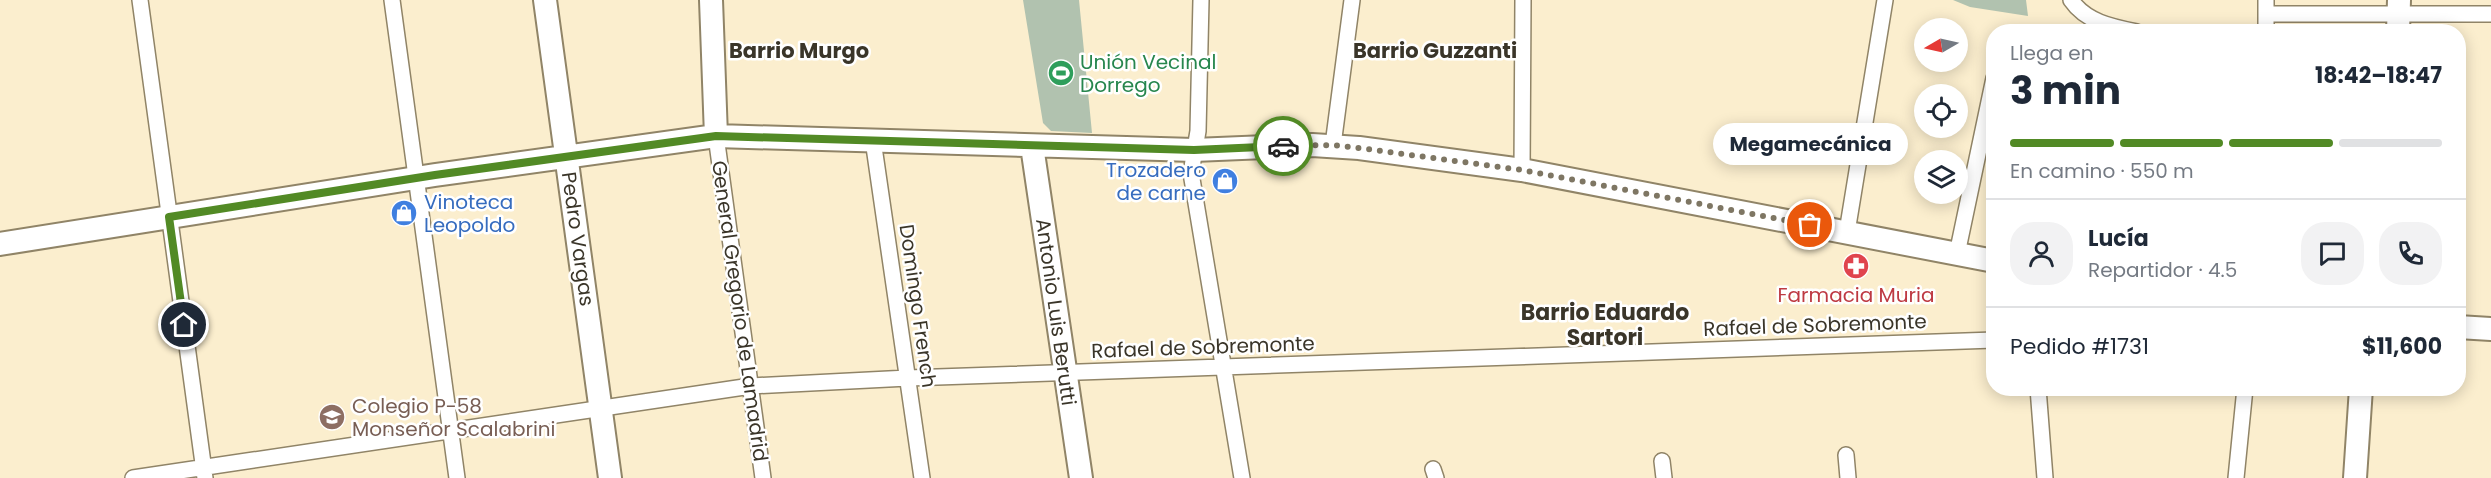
<!DOCTYPE html>
<html lang="es">
<head>
<meta charset="utf-8">
<style>
	:root { --surface:#fff; --page:#f2f2f3; --text:#1f2937; --muted:#747a83; --line:#e0e1e3; --accent:#528a25 }
	body { margin:0; font-family:Poppins,sans-serif; background:var(--page); color:var(--text); height:100vh; display:flex; flex-direction:column; font-size:22px; white-space:nowrap }
	* { box-sizing:border-box; margin:0 }
	p { font-size:20px; color:var(--muted) }
	.icon { flex:none; width:33px; height:33px; fill:none; stroke:currentColor; stroke-width:2; stroke-linecap:round; stroke-linejoin:round }
	.map { position:relative; flex:1; overflow:hidden }
	.drawer { position:absolute; left:1986px; top:24px; width:480px; height:372px; display:flex; flex-direction:column; background:var(--surface); border-radius:24px; box-shadow:0 3px 15px #0003 }
	.drawer>* { flex:none }
	.needle { width:39px; rotate:261deg }
	.buttons { position:absolute; left:1914px; top:18px; display:grid; gap:12px }
	.buttons a { display:grid; place-items:center; width:54px; height:54px; border-radius:50%; background:var(--surface); box-shadow:0 3px 15px #0003; font-size:30px }
	.pin { position:absolute; display:grid; place-items:center; width:51px; height:51px; color:#fff; margin:-26px; border:3px solid #fff; border-radius:50%; box-shadow:0 2px 6px #0007 }
	.courier { position:absolute; display:grid; place-items:center; width:60px; height:60px; margin:-30px; border:4px solid #528a25; border-radius:50%; background:#fff; color:#222; box-shadow:0 2px 8px #0007 }
	.bubble { position:absolute; height:42px; border-radius:21px; background:var(--surface); box-shadow:0 3px 15px #0003; font-size:20px; font-weight:700; line-height:42px; text-align:center }
	.headline em { font-style:normal; font-weight:700 }
	.headline div { display:flex; flex-direction:column-reverse }
	.headline { display:flex; align-items:center; justify-content:space-between; height:102px; padding:0 24px }
	h1 { font-size:39px; font-weight:700; line-height:45px }
	.bar { display:grid; grid-template-columns:repeat(4,1fr); gap:9px 6px; align-content:center; height:72px; padding:0 24px }
	.bar i { height:8px; border-radius:4px; background:var(--line) }
	.bar .active { background:var(--accent) }
	.bar p { grid-column:span 4 }
	.line { display:flex; align-items:center; gap:15px; padding:0 24px; border-top:2px solid var(--line) }
	.line div { flex:1 }
	.round { display:grid; place-items:center; flex:none; width:63px; height:63px; border-radius:24px; background:var(--page) }
	.map>svg:first-child { display:block }
	.green { fill:#b1c2af }
	.lines { fill:none; stroke-linecap:round; stroke-linejoin:round }
	.street-casing { stroke:#908467; stroke-width:18 }
	.secondary-casing { stroke:#908467; stroke-width:26 }
	.street { stroke:#fff; stroke-width:15 }
	.secondary { stroke:#fff; stroke-width:22 }
	.done { stroke:#7e7663; stroke-width:6; stroke-dasharray:0 10.8 }
	.route { stroke:#528a25; stroke-width:8 }
	.labels { text-anchor:middle; stroke-width:5; stroke-linejoin:round; paint-order:stroke }
	.leisure-label { font-size:20px; fill:#27864d; stroke:#fff; text-anchor:start }
	.shop-label { font-size:20px; fill:#366cbe; stroke:#fff; text-anchor:end }
	.street-label { font-size:20px; fill:#3a3529; stroke:#fff }
	.health-label { font-size:20px; fill:#be3a42; stroke:#fff }
	.education-label { font-size:20px; fill:#785e54; stroke:#fff; text-anchor:start }
	.neighbourhood-label { font-size:21px; font-weight:bold; fill:#3a3529; stroke:#fff }
	.quarter-label { font-size:22px; font-weight:bold; fill:#3a3529; stroke:#fff }
</style>
</head>
<body>
<div class="map">
<svg width="2491" height="478" viewBox="0 0 2491 478">
	<rect width="100%" height="100%" fill="#fbeece"/>
	<!-- green -->
	<path class="green" d="M1023 0H1079L1092 133 1051 131 1043 123Z
		M1953 0H2026L2028 16 1970 7Z"/>
	<g class="lines">
		<defs>
			<path id="street" d="M140 0 205 478
				M392 0 457 478
				M1201 0 1198 131 1191 173 1242 478
				M2071 0C2086 22 2112 27 2137 32
				M2266 0V32
				M2266 14H2491
				M716 136 763 478
				M873 140 922 478
				M1333 145 1352 0
				M1522 170 1523 0
				M1847 232 1885 0
				M1957 254 1994 78
				M2038 388 2045 478
				M1846 455 1848 478
				M1662 461 1664 478
				M1433 469 1436 478
				M133 478 751 386 908 378 1994 340
				M2236 478 2245 388"/>
			<path id="secondary" d="M545 0 610 478
				M711 0 716 136
				M2398 32 2399 0
				M1032 146 1081 478
				M0 244 435 175 716 136 1194 150 1312 145 1359 148 1522 170 1994 261
				M2458 327 2491 329
				M2355 478 2361 388"/>
		</defs>
		<!-- street casing -->
		<use href="#street" class="street-casing"/>
		<!-- secondary casing -->
		<use href="#secondary" class="secondary-casing"/>
		<!-- street -->
		<use href="#street" class="street"/>
		<!-- secondary -->
		<use href="#secondary" class="secondary"/>
	</g>
	<g class="lines">
		<!-- done -->
		<path class="done" d="M1283 146 1333 145 1359 148 1522 170 1810 225"/>
		<!-- route -->
		<path class="route" d="M184 325 169 217 435 175 716 136 1194 150 1283 146"/>
	</g>
	<!-- icons -->
	<defs>
		<symbol id="stadium-disc" viewBox="-11 -11 22 22"><circle r="9.5" fill="#2e9e5b" stroke="#fff"/><path d="M0-5a6.5 5 0 1 0 0 10a6.5 5 0 1 0 0-10ZM-3.5-1.8h7v3.6h-7Z" fill="#fff"/></symbol>
		<symbol id="shop-disc" viewBox="-11 -11 22 22"><circle r="9.5" fill="#3f7fe0" stroke="#fff"/><path d="M-5-2.5h2.3a2.7 3.5 0 0 1 5.4 0H5L5.5 6h-11ZM-1.5-2.5h3a1.5 2.3 0 0 0-3 0Z" fill="#fff"/></symbol>
		<symbol id="pharmacy-disc" viewBox="-11 -11 22 22"><circle r="9.5" fill="#e0444e" stroke="#fff"/><path d="M-2-6h4v4h4v4h-4v4h-4v-4h-4v-4h4Z" fill="#fff"/></symbol>
		<symbol id="school-disc" viewBox="-11 -11 22 22"><circle r="9.5" fill="#8d6e63" stroke="#fff"/><path d="M0-5L7-2L0 1L-7-2ZM-4 1L0 2.5L4 1V4Q0 6-4 4Z" fill="#fff"/></symbol>
	</defs>
	<g fill-rule="evenodd">
		<use href="#stadium-disc" x="1046" y="58" width="30" height="30"/>
		<use href="#shop-disc" x="1210" y="166" width="30" height="30"/>
		<use href="#shop-disc" x="389" y="198" width="30" height="30"/>
		<use href="#pharmacy-disc" x="1841" y="251" width="30" height="30"/>
		<use href="#school-disc" x="317" y="402" width="30" height="30"/>
	</g>
	<g class="labels">
		<!-- leisure labels -->
		<g class="leisure-label">
			<text x="1080" y="69">Unión Vecinal<tspan x="1080" dy="23">Dorrego</tspan></text>
		</g>
		<!-- shop labels -->
		<g class="shop-label">
			<text x="1206" y="177">Trozadero<tspan x="1206" dy="23">de carne</tspan></text>
			<text x="424" y="209" text-anchor="start">Vinoteca<tspan x="424" dy="23">Leopoldo</tspan></text>
		</g>
		<!-- street labels -->
		<g class="street-label">
			<text transform="translate(578 239) rotate(82)" y="7">Pedro Vargas</text>
			<text transform="translate(918 306) rotate(82)" y="7">Domingo French</text>
			<text transform="translate(740 311) rotate(82)" y="7">General Gregorio de Lamadrid</text>
			<text transform="translate(1056 312) rotate(82)" y="7">Antonio Luis Berutti</text>
			<text transform="translate(1815 325) rotate(-2)" y="7">Rafael de Sobremonte</text>
			<text transform="translate(1203 347) rotate(-2)" y="7">Rafael de Sobremonte</text>
		</g>
		<!-- health labels -->
		<g class="health-label">
			<text x="1856" y="302">Farmacia Muria</text>
		</g>
		<!-- education labels -->
		<g class="education-label">
			<text x="352" y="413">Colegio P-58<tspan x="352" dy="23">Monseñor Scalabrini</tspan></text>
		</g>
		<!-- neighbourhood labels -->
		<g class="neighbourhood-label">
			<text x="799" y="58">Barrio Murgo</text>
			<text x="1435" y="58">Barrio Guzzanti</text>
		</g>
		<!-- quarter labels -->
		<g class="quarter-label">
			<text x="1605" y="320">Barrio Eduardo<tspan x="1605" dy="25">Sartori</tspan></text>
		</g>
	</g>
</svg>
<div class="buttons">
<a><svg class="needle" viewBox="-14 -14 28 28"><path d="M0-13l5 13h-10z" fill="#e53935"/><path d="M0 13l5-13h-10z" fill="#747a83"/></svg></a>
<a><svg class="icon" aria-label="locate" viewBox="0 0 24 24"><circle cx="12" cy="12" r="6"/><path d="M12 2v4M12 18v4M2 12h4M18 12h4"/></svg></a>
<a><svg class="icon" aria-label="layers" viewBox="0 0 24 24"><path d="M12 4l9 5-9 5-9-5zM3 14l9 5 9-5"/></svg></a>
</div>
<div class="pin" style="left:1810px;top:225px;background:#ea580c"><svg class="icon" aria-label="bag" viewBox="0 0 24 24"><path d="M5 8h14l-1 12H6zM9 8a3 3 0 0 1 6 0"/></svg></div>
<div class="pin" style="left:184px;top:325px;background:#1f2937"><svg class="icon" aria-label="home" viewBox="0 0 24 24"><path d="M3 11l9-7 9 7M6 9v11h12V9"/></svg></div>
<div class="courier" style="left:1283px;top:146px"><svg class="icon" aria-label="car" viewBox="0 0 24 24"><path d="M5 17H2v-5l4-1 3-4h7l3 4 3 1v5h-3M9 17h6M6 11h13"/><circle cx="7" cy="17" r="2"/><circle cx="17" cy="17" r="2"/></svg></div>
<div class="bubble" style="left:1713px;top:123px;width:195px">Megamecánica</div>
<section class="drawer">
<div class="headline"><div><h1>3 min</h1><p>Llega en</p></div><em>18:42–18:47</em></div>
<div class="bar"><i class="active"></i><i class="active"></i><i class="active"></i><i></i><p>En camino · 550 m</p></div>
<div class="line" style="height:108px"><a class="round"><svg class="icon" aria-label="person" viewBox="0 0 24 24"><circle cx="12" cy="8" r="4"/><path d="M4 21q1-7 8-7t8 7"/></svg></a><div><b>Lucía</b><p>Repartidor · 4.5</p></div><a class="round"><svg class="icon" aria-label="chat" viewBox="0 0 24 24"><path d="M4 5h16v11H9l-5 4z"/></svg></a><a class="round"><svg class="icon" aria-label="phone" viewBox="0 0 24 24"><path d="M5 4h4l2 5-3 2q2 4 5 5l2-3 5 2v4C11 20 4 13 5 4z"/></svg></a></div>
<div class="line" style="height:78px"><div>Pedido #1731</div><b>$11,600</b></div>
</section>
</div>
</body>
</html>
